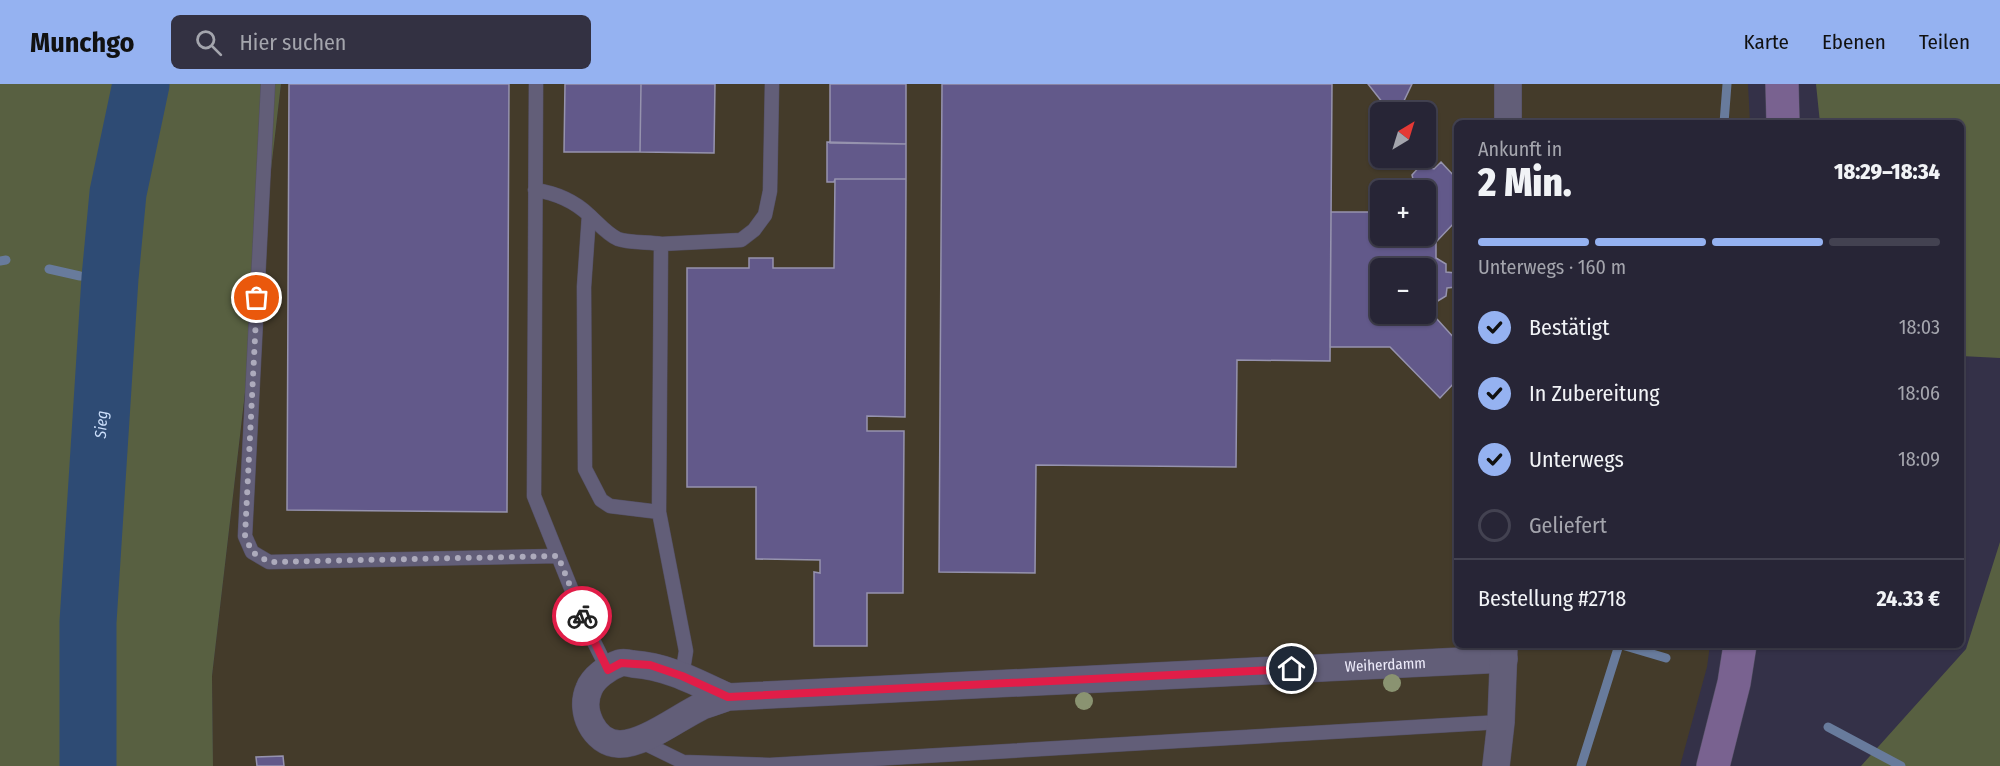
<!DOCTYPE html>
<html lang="de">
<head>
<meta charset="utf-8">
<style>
	:root { --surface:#272536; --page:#333142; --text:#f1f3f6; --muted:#a4a5ad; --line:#434251; --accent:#95b2f1 }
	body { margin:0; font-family:"Fira Sans Condensed",sans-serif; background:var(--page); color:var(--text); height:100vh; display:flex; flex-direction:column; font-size:22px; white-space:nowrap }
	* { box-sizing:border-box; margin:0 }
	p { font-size:20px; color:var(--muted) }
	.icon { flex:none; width:33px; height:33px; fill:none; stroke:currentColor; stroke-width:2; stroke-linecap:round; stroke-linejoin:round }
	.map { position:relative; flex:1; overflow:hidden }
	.details { position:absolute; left:1454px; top:36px; width:510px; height:528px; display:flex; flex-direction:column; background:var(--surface); border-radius:9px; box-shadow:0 2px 4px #0004,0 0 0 2px var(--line) }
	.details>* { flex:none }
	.needle { width:39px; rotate:38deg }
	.controls { position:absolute; left:1370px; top:18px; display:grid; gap:12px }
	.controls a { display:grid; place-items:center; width:66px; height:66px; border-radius:9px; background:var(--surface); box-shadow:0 2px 4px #0004,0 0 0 2px var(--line); font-size:30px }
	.pin { position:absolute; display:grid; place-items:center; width:51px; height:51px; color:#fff; margin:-26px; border:3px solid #fff; border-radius:50%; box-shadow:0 2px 6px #0007 }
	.courier { position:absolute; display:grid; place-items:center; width:60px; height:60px; margin:-30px; border:4px solid #e11d48; border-radius:50%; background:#fff; color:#222; box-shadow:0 2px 8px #0007 }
	.overview em { font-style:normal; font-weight:800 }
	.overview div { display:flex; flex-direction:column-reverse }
	.overview { display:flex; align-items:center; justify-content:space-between; height:102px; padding:0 24px }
	h1 { font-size:39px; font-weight:800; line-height:45px }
	.bar { display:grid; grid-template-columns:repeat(4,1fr); gap:9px 6px; align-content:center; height:72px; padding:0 24px }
	.bar i { height:8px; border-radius:4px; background:var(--line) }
	.bar .selected { background:var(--accent) }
	.bar p { grid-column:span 4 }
	.line { display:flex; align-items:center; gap:15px; padding:0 24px; border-top:2px solid var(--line) }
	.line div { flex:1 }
	ol { padding:0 24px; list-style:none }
	li { display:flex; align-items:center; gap:18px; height:66px }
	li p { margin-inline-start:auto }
	li .icon { padding:6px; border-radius:50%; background:var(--accent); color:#111; stroke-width:4 }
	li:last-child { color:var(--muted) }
	li i { width:33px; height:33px; border:3px solid var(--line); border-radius:50% }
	header { display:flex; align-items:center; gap:36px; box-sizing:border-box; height:84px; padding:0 30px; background:var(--accent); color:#111 }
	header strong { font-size:28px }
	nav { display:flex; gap:33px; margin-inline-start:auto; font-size:21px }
	.search { width:420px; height:54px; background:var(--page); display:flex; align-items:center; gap:15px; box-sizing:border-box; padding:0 21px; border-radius:9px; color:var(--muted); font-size:22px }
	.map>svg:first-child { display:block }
	.industrial { fill:#443b2a; fill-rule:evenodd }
	.green { fill:#586041 }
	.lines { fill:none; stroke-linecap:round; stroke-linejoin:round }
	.stream { stroke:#687b9c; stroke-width:9 }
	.river { stroke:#2e4b74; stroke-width:57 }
	.building { fill:#62598a; stroke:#9693ae; stroke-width:1.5; fill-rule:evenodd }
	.service-casing { stroke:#534f63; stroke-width:15 }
	.minor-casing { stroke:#534f63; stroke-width:28 }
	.secondary-casing { stroke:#534f63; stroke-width:34 }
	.service { stroke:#625e78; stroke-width:14 }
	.minor { stroke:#625e78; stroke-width:27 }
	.secondary { stroke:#796290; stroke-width:33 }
	.tree { fill:#8a9371 }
	.done { stroke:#adabbc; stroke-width:6; stroke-dasharray:0 10.8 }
	.route { stroke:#e11d48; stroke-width:8 }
	.labels { text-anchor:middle; stroke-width:5; stroke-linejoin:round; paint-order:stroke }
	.street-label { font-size:15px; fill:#eeecfb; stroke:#2a273d }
	.water-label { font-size:16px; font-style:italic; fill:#cbdefa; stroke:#2a273d }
</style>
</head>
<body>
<header>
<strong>Munchgo</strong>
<div class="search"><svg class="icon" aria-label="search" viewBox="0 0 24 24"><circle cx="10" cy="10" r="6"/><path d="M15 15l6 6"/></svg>Hier suchen</div>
<nav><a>Karte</a><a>Ebenen</a><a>Teilen</a></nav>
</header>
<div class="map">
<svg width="2000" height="682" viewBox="0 0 2000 682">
	<rect width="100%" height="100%" fill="#343148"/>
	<!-- industrial -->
	<path class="industrial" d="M281 0H1748L1750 39H1456V561H1710L1707 583 1680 682H213L212 592ZM1380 28H1425V74H1380ZM1380 106H1425V152H1380ZM1380 184H1425V230H1380Z"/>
	<!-- green -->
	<path class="green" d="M0 0H281L212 592 213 682H0Z
		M1816 0H2000V274L1961 272 1960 39H1820Z
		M2000 458V682H1861L1966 565Z"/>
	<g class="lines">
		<!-- stream -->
		<path class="stream" d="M1724 39 1727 0
			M0 177 6 176
			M49 185 80 192 110 194
			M1622 561 1666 574
			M1828 643 1901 682
			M1581 682 1619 561"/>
		<!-- river -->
		<path class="river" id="s1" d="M88 682V538L110 194 118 109 141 0"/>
	</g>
	<!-- building -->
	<path class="building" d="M289 0H509L507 428 287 426Z
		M565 0H641L640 68H564Z
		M641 0H715L714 69 640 68Z
		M830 0H906V60L830 59Z
		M942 0H1332L1330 277 1237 276 1236 383 1036 381 1035 489 939 488Z
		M1368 0H1412L1402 21 1392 28H1390Z
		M827 58 906 60V95H835L834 98H827Z
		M1441 78 1456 94V137L1436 158V174L1446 180V188L1456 189V203L1447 204 1446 212 1436 218V234L1456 256V297L1440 314 1390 263H1330L1331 128H1380V152H1425V106H1412L1415 103 1412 91 1421 81 1434 85ZM1380 184H1425V230H1380Z
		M835 95H906L905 333 867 332V347H904L903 509H867V562H814V488L820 489V476L756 475V403H687V184H749V174H773V184H834Z
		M283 672 284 682H257L256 673Z"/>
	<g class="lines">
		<defs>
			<path id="service" d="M268 0 245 452 252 468 269 478 558 472
				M536 0 534 412 587 544 608 586
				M535 106C556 109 573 116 589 131 598 139 607 150 618 155 629 159 649 158 661 160
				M589 131 584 203 585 385 601 416 610 422 659 428
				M682 592 686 567 659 428 661 160 741 156 754 146 765 131 770 107 772 0
				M640 657 683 678 770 681 1501 638"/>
			<g id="minor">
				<path d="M1508 39V0"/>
				<path id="s2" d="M728 613C720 616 711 619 702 622 679 633 643 661 619 660 594 659 579 627 589 605 593 594 608 583 620 579 624 578 629 579 633 580 667 582 698 599 728 613L1504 575"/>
				<path d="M1496 682 1501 638 1504 561"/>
			</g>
			<path id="secondary" d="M1782 0 1783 39
				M1713 682 1734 599 1740 561"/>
		</defs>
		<!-- service casing -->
		<use href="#service" class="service-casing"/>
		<!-- minor casing -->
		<use href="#minor" class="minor-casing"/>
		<!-- secondary casing -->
		<use href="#secondary" class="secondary-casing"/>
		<!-- service -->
		<use href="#service" class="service"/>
		<!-- minor -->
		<use href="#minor" class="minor"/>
		<!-- secondary -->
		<use href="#secondary" class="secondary"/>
	</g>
	<!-- trees -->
	<g class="tree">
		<circle cx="1392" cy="599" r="9"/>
		<circle cx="1084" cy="617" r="9"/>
	</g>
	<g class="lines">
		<!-- done -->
		<path class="done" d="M257 214 245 452 252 468 269 478 558 472 582 532"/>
		<!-- route -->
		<path class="route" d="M582 532 608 586 621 579 650 581 682 592 728 613 1292 585"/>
	</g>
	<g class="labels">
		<!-- street labels -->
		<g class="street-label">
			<text dy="5" stroke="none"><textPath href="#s2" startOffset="1006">Weiherdamm</textPath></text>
		</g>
		<!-- water labels -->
		<g class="water-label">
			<text dy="6" stroke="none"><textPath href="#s1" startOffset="342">Sieg</textPath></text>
		</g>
	</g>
</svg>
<div class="controls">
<a><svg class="needle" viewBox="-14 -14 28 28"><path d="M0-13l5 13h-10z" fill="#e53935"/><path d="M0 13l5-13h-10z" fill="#a4a5ad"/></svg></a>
<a>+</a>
<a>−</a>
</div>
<div class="pin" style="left:257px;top:214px;background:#ea580c"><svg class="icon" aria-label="bag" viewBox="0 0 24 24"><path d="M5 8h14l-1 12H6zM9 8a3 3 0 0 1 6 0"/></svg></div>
<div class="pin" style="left:1292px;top:585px;background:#1f2937"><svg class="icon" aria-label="home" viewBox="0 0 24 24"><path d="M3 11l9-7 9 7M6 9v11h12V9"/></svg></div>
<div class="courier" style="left:582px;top:532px"><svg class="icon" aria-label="bike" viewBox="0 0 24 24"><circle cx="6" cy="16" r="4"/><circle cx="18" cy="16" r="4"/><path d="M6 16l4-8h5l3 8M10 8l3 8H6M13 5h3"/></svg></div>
<section class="details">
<div class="overview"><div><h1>2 Min.</h1><p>Ankunft in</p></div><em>18:29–18:34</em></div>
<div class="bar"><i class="selected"></i><i class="selected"></i><i class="selected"></i><i></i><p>Unterwegs · 160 m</p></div>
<ol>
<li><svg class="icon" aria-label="check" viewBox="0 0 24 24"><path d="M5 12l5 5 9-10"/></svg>Bestätigt<p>18:03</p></li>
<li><svg class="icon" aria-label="check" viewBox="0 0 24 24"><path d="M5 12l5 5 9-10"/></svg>In Zubereitung<p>18:06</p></li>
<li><svg class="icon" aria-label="check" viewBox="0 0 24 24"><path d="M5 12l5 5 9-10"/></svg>Unterwegs<p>18:09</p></li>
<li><i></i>Geliefert</li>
</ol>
<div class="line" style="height:78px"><div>Bestellung #2718</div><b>24.33 €</b></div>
</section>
</div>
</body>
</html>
